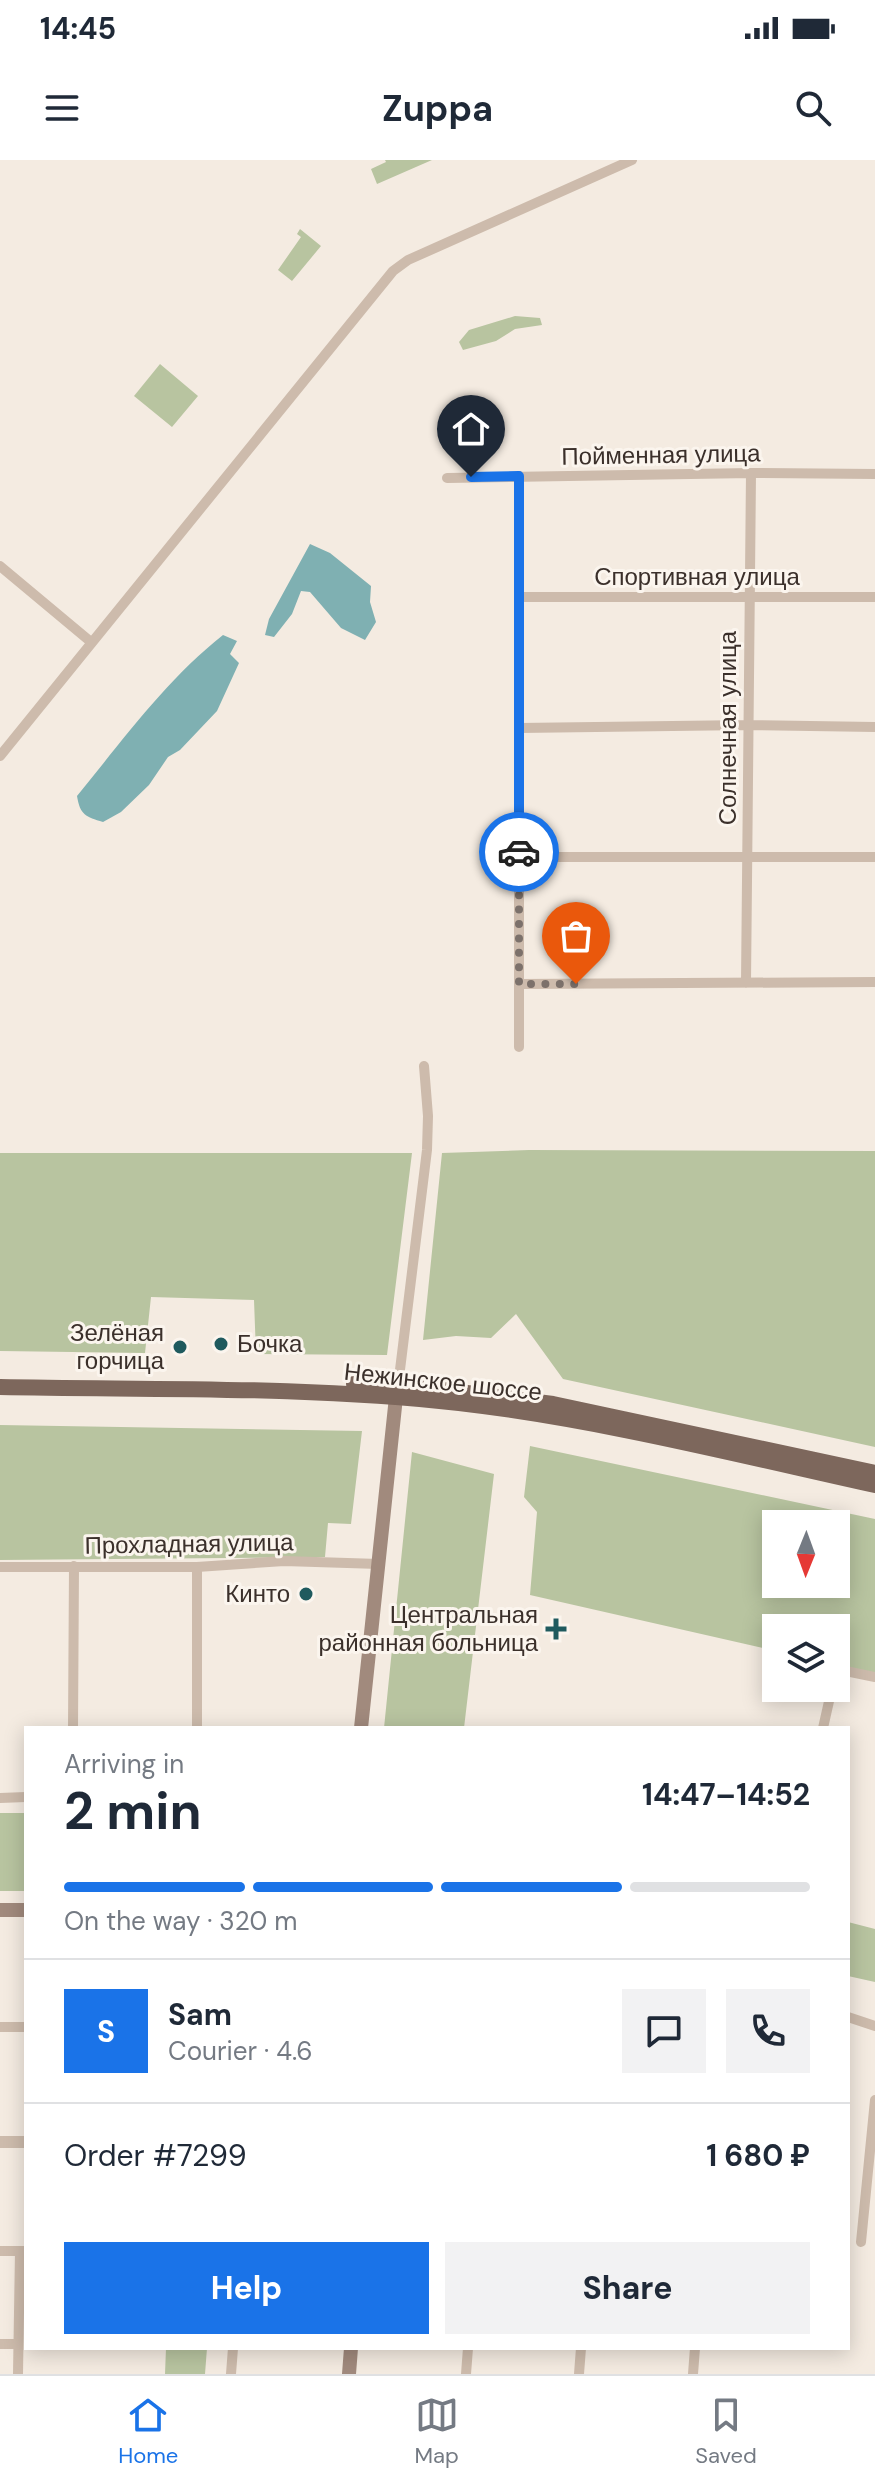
<!DOCTYPE html>
<html lang="en">
<head>
<meta charset="utf-8">
<style>
	:root { --surface:#fff; --page:#f2f2f3; --text:#1f2937; --muted:#747a83; --line:#e0e1e3; --accent:#1a73e8 }
	body { margin:0; font-family:"DM Sans",sans-serif; background:var(--page); color:var(--text); height:100vh; display:flex; flex-direction:column; font-size:30px; white-space:nowrap }
	* { box-sizing:border-box; margin:0 }
	p { font-size:26px; color:var(--muted) }
	.icon { flex:none; width:44px; height:44px; fill:none; stroke:currentColor; stroke-width:2; stroke-linecap:round; stroke-linejoin:round }
	.map { position:relative; flex:1; overflow:hidden }
	.details { position:absolute; left:24px; top:1566px; width:826px; height:624px; display:flex; flex-direction:column; background:var(--surface); border-radius:0px; box-shadow:0 4px 20px #0003 }
	.details>* { flex:none }
	.needle { width:52px; rotate:181deg }
	.buttons { position:absolute; left:762px; top:1350px; display:grid; gap:16px }
	.buttons a { display:grid; place-items:center; width:88px; height:88px; border-radius:0px; background:var(--surface); box-shadow:0 4px 20px #0003; font-size:40px }
	.pin { position:absolute; display:grid; place-items:center; width:68px; height:68px; color:#fff; margin:-82px -34px; border-radius:50% 50% 50% 0; rotate:-45deg; box-shadow:0 0 8px #0007 }
	.pin .icon { rotate:45deg }
	.courier { position:absolute; display:grid; place-items:center; width:80px; height:80px; margin:-40px; border:6px solid #1a73e8; border-radius:50%; background:#fff; color:#222; box-shadow:0 2px 10px #0007 }
	.summary em { font-style:normal; font-weight:700 }
	.summary div { display:flex; flex-direction:column-reverse }
	.summary { display:flex; align-items:center; justify-content:space-between; height:136px; padding:0 40px }
	h1 { font-size:52px; font-weight:700; line-height:60px }
	.bar { display:grid; grid-template-columns:repeat(4,1fr); gap:12px 8px; align-content:center; height:96px; padding:0 40px }
	.bar i { height:10px; border-radius:6px; background:var(--line) }
	.bar .selected { background:var(--accent) }
	.bar p { grid-column:span 4 }
	.line { display:flex; align-items:center; gap:20px; padding:0 40px; border-top:2px solid var(--line) }
	.line div { flex:1 }
	.round { display:grid; place-items:center; flex:none; width:84px; height:84px; border-radius:0px; background:var(--page) }
	.primary-button { display:flex; gap:16px; margin-top:auto; padding:16px 40px }
	.primary-button a { flex:1; height:92px; border-radius:0px; background:var(--accent); color:#fff; font-size:32px; font-weight:700; line-height:92px; text-align:center }
	.primary-button a+a { background:var(--page); color:var(--text) }
	.status { display:flex; justify-content:space-between; align-items:center; height:56px; padding:0 40px; background:var(--surface); direction:ltr }
	.status svg { height:22px; fill:currentColor }
	header { display:flex; justify-content:space-between; align-items:center; height:104px; padding:0 40px; background:var(--surface); font-size:36px; font-weight:700 }
	.dock { display:flex; justify-content:space-around; align-items:center; height:112px; border-top:2px solid var(--line); background:var(--surface); font-size:22px; color:var(--muted) }
	.dock a { display:grid; justify-items:center; gap:4px }
	.dock .selected { color:var(--accent) }
	.map>svg:first-child { display:block }
	.green { fill:#b8c4a0; fill-rule:evenodd }
	.water { fill:#7fb0b2 }
	.lines { fill:none; stroke-linecap:round; stroke-linejoin:round }
	.minor { stroke:#cdbbac; stroke-width:10 }
	.tertiary { stroke:#cdbbac; stroke-width:12 }
	.secondary { stroke:#a18a7d; stroke-width:14 }
	.primary { stroke:#7d675c; stroke-width:16 }
	.done { stroke:#7c716b; stroke-width:8; stroke-dasharray:0 14.4 }
	.route { stroke:#1a73e8; stroke-width:10 }
	.poi-dot { fill:#1f5a5e; stroke:#fbf5ee; stroke-width:3 }
	.labels { text-anchor:middle; stroke-width:6; stroke-linejoin:round; paint-order:stroke }
	.street-label { font-size:24px; fill:#3b302b; stroke:#fbf5ee }
	.poi-label { font-size:24px; fill:#3b302b; stroke:#fbf5ee; text-anchor:end }
</style>
</head>
<body>
<div class="status"><b>14:45</b><svg viewBox="0 0 49 12"><path d="M0 12V9h3v3zM5 12V6h3v6zM10 12V3h3v9zM15 12V0h3v12zM26 1h20v11H26zM47 4h2v5h-2z"/></svg></div>
<header><svg class="icon" aria-label="menu" viewBox="0 0 24 24"><path d="M4 6h16M4 12h16M4 18h16"/></svg>Zuppa<svg class="icon" aria-label="search" viewBox="0 0 24 24"><circle cx="10" cy="10" r="6"/><path d="M15 15l6 6"/></svg></header>
<div class="map">
<svg width="875" height="2214" viewBox="0 0 875 2214">
	<rect width="100%" height="100%" fill="#f4ebe1"/>
	<!-- green -->
	<path class="green" d="M385 0H432L377 24 371 9 386 2Z
		M300 69 321 86 292 121 278 110 301 77 297 74Z
		M515 156 540 158 542 165 515 169 496 181 463 190 459 182 469 170Z
		M160 204 198 236 172 267 134 236Z
		M529 990 875 991V1287L563 1219 516 1154 491 1178 456 1176 423 1180 442 993Z
		M0 993H412L387 1195 256 1194 254 1140 151 1137 145 1193 0 1191Z
		M0 1265 362 1271 351 1364 328 1363 325 1397 0 1400Z
		M530 1286 875 1359V1514L836 1505V1468H776V1491L530 1435 537 1352 524 1337ZM776 1364H836V1424H776Z
		M412 1292 494 1314 464 1568H384Z
		M0 1653H26V1731H0Z
		M848 1762 875 1769V1822L848 1816Z
		M166 2188H207L205 2214H165Z"/>
	<!-- water -->
	<path class="water" d="M310 384 330 393 371 426 370 442 376 462 365 480 341 468 310 432 301 431 292 454 274 477 265 475 269 459Z
		M223 475 237 481 230 494 239 503 217 551 180 590 168 597 149 625 121 652 103 662C86 657 80 655 77 636 123 580 166 520 223 475Z"/>
	<g class="lines">
		<!-- minor -->
		<path class="minor" d="M447 318 751 313 875 314
			M0 406 91 482
			M519 437H875
			M519 568 749 565 875 567
			M0 596 393 111 408 100 632 0
			M519 697H875
			M746 823 751 313
			M519 824 875 822
			M519 887V316
			M398 1226 427 990 428 956 424 906
			M0 1407H197L284 1401 379 1404
			M197 1407V1568
			M836 1509 875 1517
			M73 1568 74 1406
			M823 1568 832 1528
			M0 1638 26 1637
			M848 1857 875 1866
			M0 1867H26
			M861 2082 875 1940
			M0 2091H26
			M0 2184H18
			M18 2214 20 2091
			M231 2214 233 2188
			M466 2214 468 2188
			M579 2214 581 2188
			M693 2214 695 2188"/>
		<!-- tertiary -->
		<path class="tertiary" d="M0 1982H26"/>
		<!-- secondary -->
		<path class="secondary" d="M361 1568 396 1237
			M0 1750H26
			M349 2214 351 2188"/>
		<!-- primary -->
		<path class="primary" d="M354 1224 421 1227 553 1244 875 1313
			M0 1227C153 1230 307 1226 459 1243 597 1259 739 1295 875 1325"/>
	</g>
	<g class="lines">
		<!-- done -->
		<path class="done" d="M519 692V824H576"/>
		<!-- route -->
		<path class="route" d="M471 317 519 316V692"/>
	</g>
	<!-- markers -->
	<g class="poi-dot">
		<circle cx="221" cy="1184" r="8"/>
		<circle cx="180" cy="1187" r="8"/>
		<circle cx="306" cy="1434" r="8"/>
		<path d="M552 1457h8v8h8v8h-8v8h-8v-8h-8v-8h8z"/>
	</g>
	<g class="labels">
		<!-- street labels -->
		<g class="street-label">
			<text transform="translate(661 295) rotate(-1)" y="8">Пойменная улица</text>
			<text x="697" y="425">Спортивная улица</text>
			<text transform="translate(728 568) rotate(-90)" y="8">Солнечная улица</text>
			<text transform="translate(443 1222) rotate(6)" y="8">Нежинское шоссе</text>
			<text transform="translate(189 1384) rotate(-1)" y="8">Прохладная улица</text>
		</g>
		<!-- poi labels -->
		<g class="poi-label">
			<text x="164" y="1181">Зелёная<tspan x="164" dy="28">горчица</tspan></text>
			<text x="237" y="1192" text-anchor="start">Бочка</text>
			<text x="290" y="1442">Кинто</text>
			<text x="538" y="1463">Центральная<tspan x="538" dy="28">районная больница</tspan></text>
		</g>
	</g>
</svg>
<div class="buttons">
<a><svg class="needle" viewBox="-14 -14 28 28"><path d="M0-13l5 13h-10z" fill="#e53935"/><path d="M0 13l5-13h-10z" fill="#747a83"/></svg></a>
<a><svg class="icon" aria-label="layers" viewBox="0 0 24 24"><path d="M12 4l9 5-9 5-9-5zM3 14l9 5 9-5"/></svg></a>
</div>
<div class="pin" style="left:576px;top:824px;background:#ea580c"><svg class="icon" aria-label="bag" viewBox="0 0 24 24"><path d="M5 8h14l-1 12H6zM9 8a3 3 0 0 1 6 0"/></svg></div>
<div class="pin" style="left:471px;top:317px;background:#1f2937"><svg class="icon" aria-label="home" viewBox="0 0 24 24"><path d="M3 11l9-7 9 7M6 9v11h12V9"/></svg></div>
<div class="courier" style="left:519px;top:692px"><svg class="icon" aria-label="car" viewBox="0 0 24 24"><path d="M5 17H2v-5l4-1 3-4h7l3 4 3 1v5h-3M9 17h6M6 11h13"/><circle cx="7" cy="17" r="2"/><circle cx="17" cy="17" r="2"/></svg></div>
<section class="details">
<div class="summary"><div><h1>2 min</h1><p>Arriving in</p></div><em>14:47–14:52</em></div>
<div class="bar"><i class="selected"></i><i class="selected"></i><i class="selected"></i><i></i><p>On the way · 320 m</p></div>
<div class="line" style="height:144px"><b class="round" style="background:var(--accent);color:#fff">S</b><div><b>Sam</b><p>Courier · 4.6</p></div><a class="round"><svg class="icon" aria-label="chat" viewBox="0 0 24 24"><path d="M4 5h16v11H9l-5 4z"/></svg></a><a class="round"><svg class="icon" aria-label="phone" viewBox="0 0 24 24"><path d="M5 4h4l2 5-3 2q2 4 5 5l2-3 5 2v4C11 20 4 13 5 4z"/></svg></a></div>
<div class="line" style="height:104px"><div>Order #7299</div><b>1 680 ₽</b></div>
<div class="primary-button"><a>Help</a><a>Share</a></div>
</section>
</div>
<nav class="dock">
<a class="selected"><svg class="icon" aria-label="home" viewBox="0 0 24 24"><path d="M3 11l9-7 9 7M6 9v11h12V9"/></svg>Home</a>
<a><svg class="icon" aria-label="map" viewBox="0 0 24 24"><path d="M3 6l6-2 6 2 6-2v14l-6 2-6-2-6 2zM9 4v14M15 6v14"/></svg>Map</a>
<a><svg class="icon" aria-label="saved" viewBox="0 0 24 24"><path d="M7 4h10v16l-5-4-5 4z"/></svg>Saved</a>
</nav>
</body>
</html>
